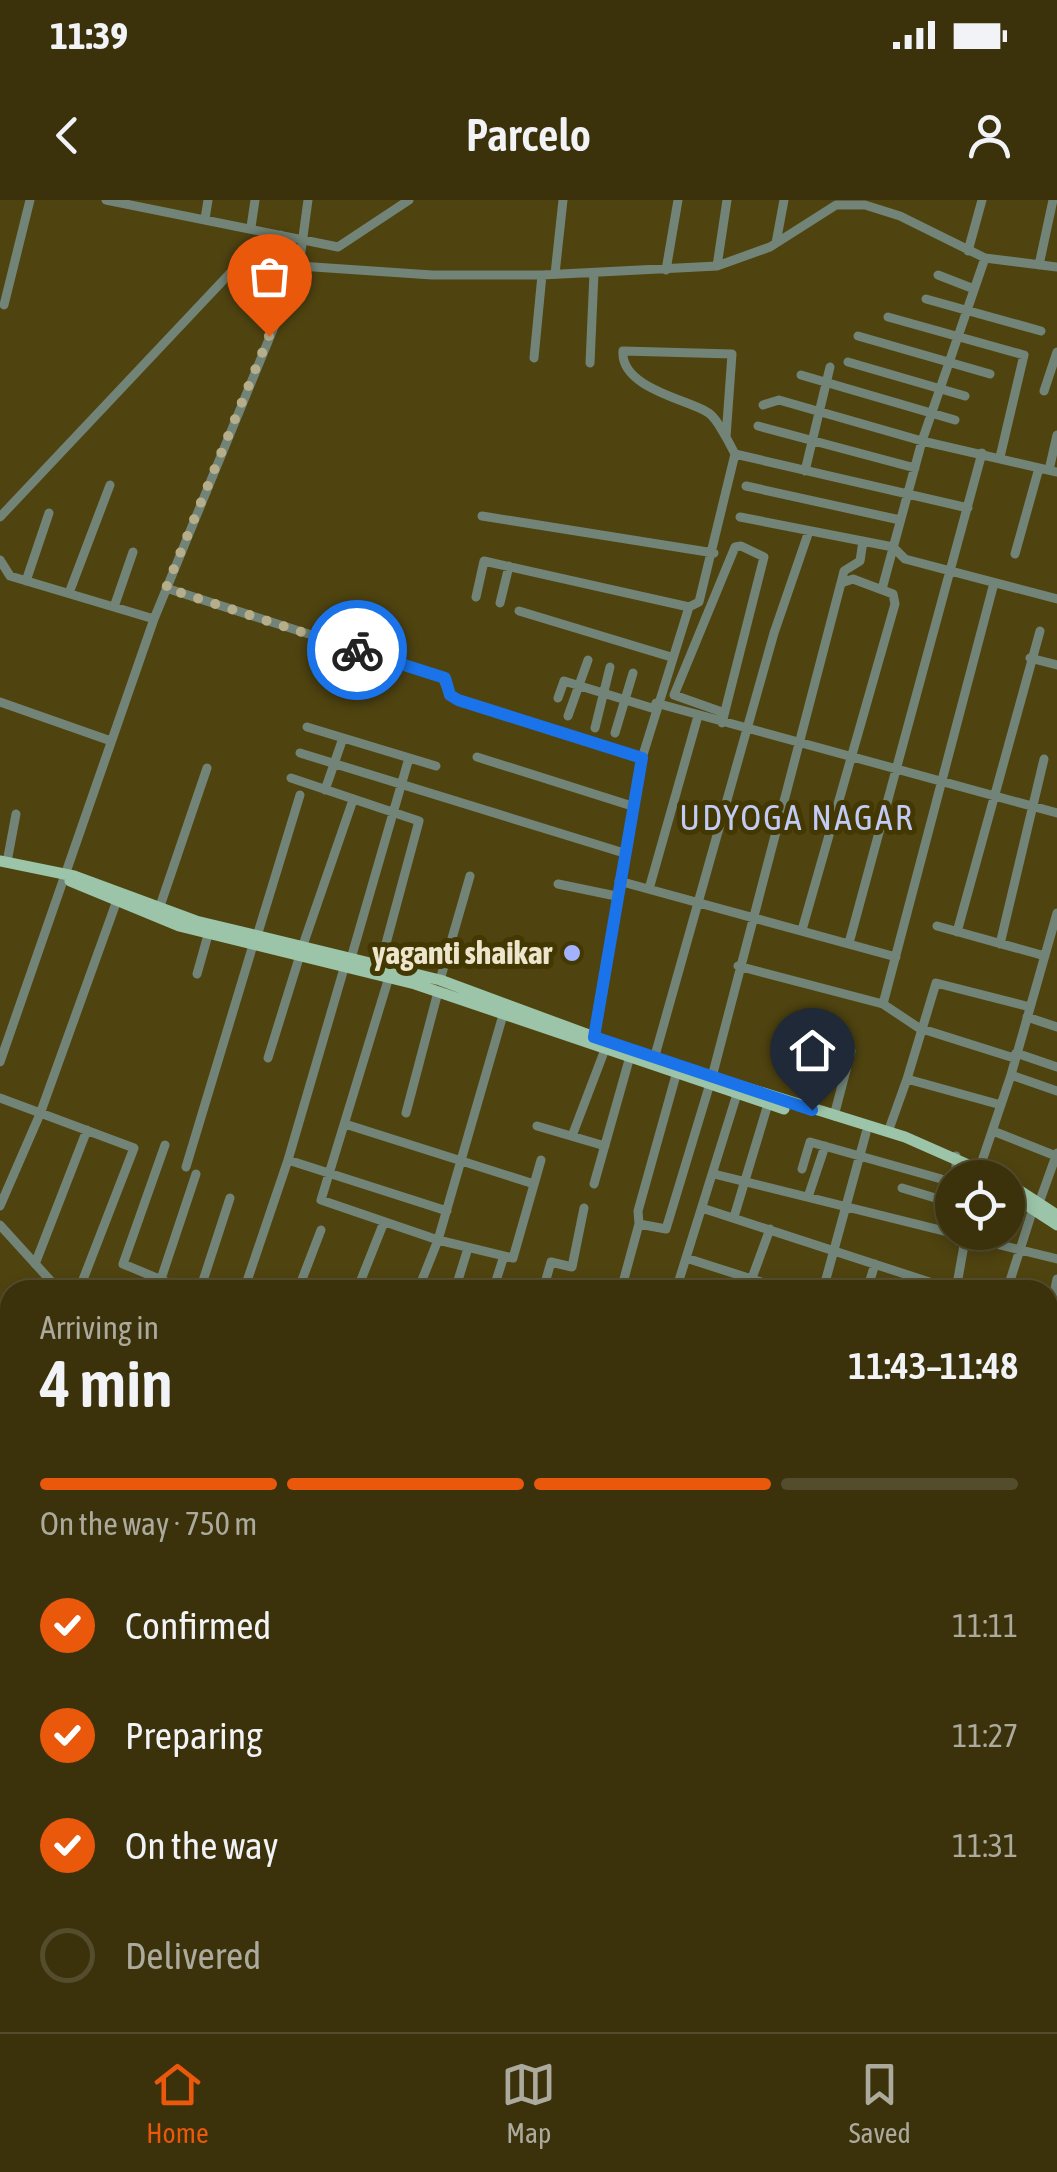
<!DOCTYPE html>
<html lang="en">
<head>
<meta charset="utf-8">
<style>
	:root { --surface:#3b320c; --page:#463e1a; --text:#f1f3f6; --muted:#acaa9d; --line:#544d2d; --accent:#ea580c }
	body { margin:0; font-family:"Asap Condensed",sans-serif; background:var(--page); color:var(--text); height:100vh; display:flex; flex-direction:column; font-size:38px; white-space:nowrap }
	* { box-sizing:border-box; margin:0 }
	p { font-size:32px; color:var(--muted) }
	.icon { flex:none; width:55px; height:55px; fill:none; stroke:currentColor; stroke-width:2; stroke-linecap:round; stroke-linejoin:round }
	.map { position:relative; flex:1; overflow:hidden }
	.drawer { position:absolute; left:0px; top:1080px; width:1058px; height:752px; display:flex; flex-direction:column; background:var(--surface); border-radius:30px 30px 0 0; box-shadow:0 5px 15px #0003,0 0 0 2px var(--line) }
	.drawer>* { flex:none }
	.fabs { position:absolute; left:935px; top:960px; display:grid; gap:20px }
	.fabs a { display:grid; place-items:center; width:90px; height:90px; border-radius:50%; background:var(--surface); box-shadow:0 5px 15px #0003,0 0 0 2px var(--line); font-size:50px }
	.pin { position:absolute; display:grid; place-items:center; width:85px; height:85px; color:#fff; margin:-102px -42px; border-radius:50% 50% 50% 0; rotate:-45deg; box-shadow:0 0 10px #0007 }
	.pin .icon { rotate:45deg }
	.courier { position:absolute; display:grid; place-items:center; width:100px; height:100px; margin:-50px; border:8px solid #1a73e8; border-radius:50%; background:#fff; color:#222; box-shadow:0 2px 12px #0007 }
	.overview em { font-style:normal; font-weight:600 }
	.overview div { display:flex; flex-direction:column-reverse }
	.overview { display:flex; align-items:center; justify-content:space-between; height:170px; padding:0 40px }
	h1 { font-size:65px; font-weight:600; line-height:75px }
	.bar { display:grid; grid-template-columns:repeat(4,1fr); gap:15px 10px; align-content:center; height:120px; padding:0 40px }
	.bar i { height:12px; border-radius:8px; background:var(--line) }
	.bar .on { background:var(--accent) }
	.bar p { grid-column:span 4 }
	ol { padding:0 40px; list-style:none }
	li { display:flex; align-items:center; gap:30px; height:110px }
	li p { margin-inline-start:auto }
	li .icon { padding:10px; border-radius:50%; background:var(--accent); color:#fff; stroke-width:4 }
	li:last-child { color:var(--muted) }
	li i { width:55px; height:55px; border:5px solid var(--line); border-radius:50% }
	.status { display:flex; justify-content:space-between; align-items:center; height:70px; padding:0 50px; background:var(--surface); direction:ltr }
	.status svg { height:28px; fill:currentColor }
	header { display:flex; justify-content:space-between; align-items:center; height:130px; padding:0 40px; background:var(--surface); font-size:45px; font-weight:600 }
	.dock { display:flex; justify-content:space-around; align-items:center; height:140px; border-top:2px solid var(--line); background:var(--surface); font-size:28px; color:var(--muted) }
	.dock a { display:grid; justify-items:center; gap:5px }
	.dock .on { color:var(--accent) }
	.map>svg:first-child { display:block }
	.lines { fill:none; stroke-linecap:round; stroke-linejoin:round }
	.minor { stroke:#718477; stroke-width:9 }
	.major { stroke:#9bc4a8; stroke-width:11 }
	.done { stroke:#b6ad8b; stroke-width:10; stroke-dasharray:0 18 }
	.route { stroke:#1a73e8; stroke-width:12 }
	.poi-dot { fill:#a3b2fd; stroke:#443802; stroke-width:4 }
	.labels { text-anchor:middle; stroke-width:10; stroke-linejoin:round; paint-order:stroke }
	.poi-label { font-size:32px; font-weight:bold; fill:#ede6cd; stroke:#443802; text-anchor:end }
	.neighbourhood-label { font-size:35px; letter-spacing:2.5px; fill:#c1cbf5; stroke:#443802 }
</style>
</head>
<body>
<div class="status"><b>11:39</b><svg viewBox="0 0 49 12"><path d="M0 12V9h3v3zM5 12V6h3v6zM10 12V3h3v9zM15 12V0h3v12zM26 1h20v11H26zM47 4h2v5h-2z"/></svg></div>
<header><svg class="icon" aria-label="back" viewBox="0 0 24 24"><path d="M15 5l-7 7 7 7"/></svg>Parcelo<svg class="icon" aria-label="person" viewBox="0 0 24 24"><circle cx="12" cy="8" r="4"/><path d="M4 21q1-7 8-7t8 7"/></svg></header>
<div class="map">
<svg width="1057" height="1832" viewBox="0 0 1057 1832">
	<rect width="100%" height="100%" fill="#4f4310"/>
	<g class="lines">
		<!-- minor -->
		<path class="minor" d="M106 0 338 47 409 0
			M205 19 208 0
			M251 27 255 0
			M776 43 784 0
			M968 51 982 0
			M1039 65 1053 0
			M299 66 432 75H542L717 66 770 47 836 5H865L900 16 985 58 1057 67
			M717 66 727 0
			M666 70 678 0
			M555 74 563 0
			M938 75 974 89
			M926 99 1041 131
			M4 105 30 0
			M888 117 1024 155 1000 257
			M858 136 990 174
			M534 158 542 75
			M848 162 965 196
			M590 163 594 73
			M801 175 955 220
			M1044 191 1057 152
			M763 205 779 200 922 241 1057 272
			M758 226 915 268
			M735 254 968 308
			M1049 270 1057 235
			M805 271 830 167
			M746 286 900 320
			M482 316 714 353
			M0 317 233 70 262 42 281 35
			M740 317 893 347 905 359 1057 399
			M1015 354 1039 268
			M0 360 10 376 154 419
			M26 381 49 313
			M841 383 844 371 860 361 863 341
			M994 383 883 804 919 828 1014 858
			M166 388 442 477 450 495 458 500 642 558
			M882 389 922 241 985 58
			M69 393 110 285
			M476 397 484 361 689 407
			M500 403 509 366
			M114 407 133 352
			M519 411 671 457
			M1030 458 1057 465
			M558 498 564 481 655 509
			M0 502 111 541
			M656 503 1057 613
			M722 512 674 495 735 347 741 346 764 357 722 523
			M568 516 588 460
			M307 527 436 566
			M595 528 610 467
			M615 533 633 473
			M300 553 624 653
			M477 557 632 606
			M291 578 419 621 381 762
			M325 590 343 538
			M7 662 16 614
			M619 681 896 757
			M558 684 616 696
			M649 689 698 516
			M159 709 207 568
			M937 726 1045 756
			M957 732 1040 431
			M257 736 300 595
			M849 743 982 253
			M1000 744 1044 559
			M303 745 353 600
			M352 755 409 558
			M738 766 883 804
			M197 774 208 735
			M389 777 321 1000 438 1040 513 1058 541 960
			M440 780 470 676
			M1027 817 1057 827
			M593 839 642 558 689 407 699 402 735 254 726 237 732 154 623 151C620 188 689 200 707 212 715 216 721 229 726 237
			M1016 853 1057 867
			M268 858 300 755
			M654 859 774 433 809 331
			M0 862 154 419 299 66 308 0
			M1011 875 1057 891
			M0 898 134 948 79 1090
			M1001 905 907 879 936 783 1030 807
			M812 910 831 833
			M406 913 438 792
			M834 916 851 851
			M345 924 534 984
			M537 926 605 946
			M993 931 1056 956
			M888 932 907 879
			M572 936 604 852
			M165 945 123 1064 186 1090
			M956 956V978
			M288 960 447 1011
			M186 967 253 745
			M980 967 1011 875 1057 713
			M802 969 810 942 952 982
			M714 974 1057 1059
			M594 984 629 860
			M902 988 952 1003
			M808 997 825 946
			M1039 1003 1057 953
			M0 1006 40 914 116 703
			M702 1008 954 1090
			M734 1017 768 904
			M639 1024 638 1011 676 875
			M0 1025 59 1090
			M686 1058 786 1090
			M35 1064 87 930
			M752 1078 770 1029
			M161 1079 196 974
			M200 1090 230 998
			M244 1090 288 960 345 765
			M298 1090 321 1030
			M357 1090 384 1022
			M418 1090 438 1040 503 815
			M455 1090 468 1048
			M493 1090 503 1059
			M543 1090 551 1062 572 1067 584 1008
			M621 1090 639 1024 666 1029 712 877 841 383 853 379 893 394 895 404 802 730
			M676 1090 737 894
			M823 1090 866 933
			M867 1090 875 1064
			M956 1090 966 1034
			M1007 1090 1033 1009
			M1049 1119 1057 1079
			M1048 1188 1057 1191
			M1048 1221 1057 1223
			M1048 1238 1057 1240
			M1048 1258 1057 1260
			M1048 1278 1057 1280
			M1048 1329 1057 1331
			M0 1372 10 1339
			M1048 1396 1057 1399
			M1048 1461 1057 1464
			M1048 1531 1057 1533
			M0 1712 10 1715
			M252 1822 287 1832
			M705 1822 714 1832
			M817 1822 848 1830 998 1832
			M5 1832 10 1815
			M463 1832 465 1822
			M519 1832 522 1822"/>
		<!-- major -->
		<path class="major" d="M0 661 74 676 196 721 440 780 654 859 905 937 998 978
			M70 681 179 726 415 784 784 909
			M1008 983 1057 1015
			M1008 993 1057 1025
			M0 1302 10 1306
			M1048 1666 1057 1668"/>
	</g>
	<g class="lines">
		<!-- done -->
		<path class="done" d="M269 136 166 388 357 450"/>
		<!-- route -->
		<path class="route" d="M357 450 445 478 450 495 458 500 642 558 594 837 812 910"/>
	</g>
	<!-- markers -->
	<circle class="poi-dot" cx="572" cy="753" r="10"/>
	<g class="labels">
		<!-- poi labels -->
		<g class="poi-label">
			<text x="552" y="764">yaganti shaikar</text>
		</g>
		<!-- neighbourhood labels -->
		<g class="neighbourhood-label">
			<text x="797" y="630">UDYOGA NAGAR</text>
		</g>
	</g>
</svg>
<div class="fabs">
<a><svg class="icon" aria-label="locate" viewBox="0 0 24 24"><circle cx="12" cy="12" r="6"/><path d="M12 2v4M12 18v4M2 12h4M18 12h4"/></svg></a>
</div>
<div class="pin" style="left:269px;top:136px;background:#ea580c"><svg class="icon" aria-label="bag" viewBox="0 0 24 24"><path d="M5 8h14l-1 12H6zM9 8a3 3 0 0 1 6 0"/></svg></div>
<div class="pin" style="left:812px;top:910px;background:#1f2937"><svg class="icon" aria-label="home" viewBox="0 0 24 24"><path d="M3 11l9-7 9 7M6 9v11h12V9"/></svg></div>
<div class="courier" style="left:357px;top:450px"><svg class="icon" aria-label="bike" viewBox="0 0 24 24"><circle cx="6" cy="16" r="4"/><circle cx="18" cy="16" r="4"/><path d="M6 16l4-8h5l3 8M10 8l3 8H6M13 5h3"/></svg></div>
<section class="drawer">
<div class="overview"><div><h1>4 min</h1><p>Arriving in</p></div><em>11:43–11:48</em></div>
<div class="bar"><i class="on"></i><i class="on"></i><i class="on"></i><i></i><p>On the way · 750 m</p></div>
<ol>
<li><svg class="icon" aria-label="check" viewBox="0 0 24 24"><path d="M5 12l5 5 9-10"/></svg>Confirmed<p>11:11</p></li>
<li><svg class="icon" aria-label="check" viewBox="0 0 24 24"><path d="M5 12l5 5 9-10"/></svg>Preparing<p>11:27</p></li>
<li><svg class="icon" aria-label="check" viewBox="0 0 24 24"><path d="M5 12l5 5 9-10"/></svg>On the way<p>11:31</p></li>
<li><i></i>Delivered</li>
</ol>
</section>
</div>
<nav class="dock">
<a class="on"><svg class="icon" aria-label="home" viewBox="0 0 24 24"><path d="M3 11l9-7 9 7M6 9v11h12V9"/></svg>Home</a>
<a><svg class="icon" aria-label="map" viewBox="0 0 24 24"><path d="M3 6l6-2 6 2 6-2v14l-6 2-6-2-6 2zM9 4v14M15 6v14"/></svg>Map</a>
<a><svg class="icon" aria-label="saved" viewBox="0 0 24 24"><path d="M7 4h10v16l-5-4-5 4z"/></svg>Saved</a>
</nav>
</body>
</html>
